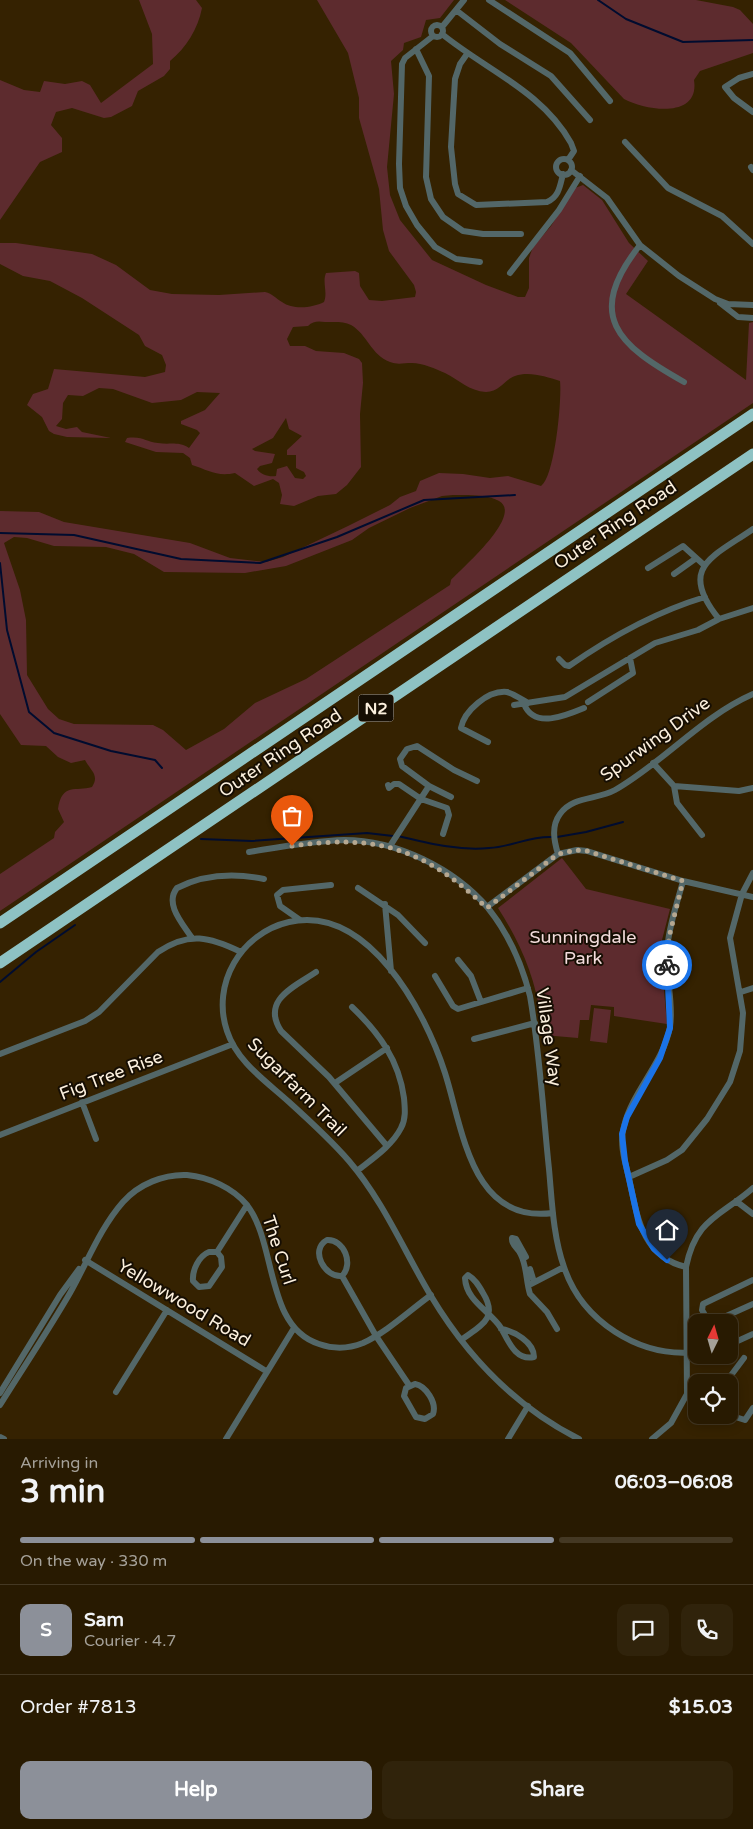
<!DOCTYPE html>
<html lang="en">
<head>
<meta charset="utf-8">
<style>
	:root { --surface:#281a01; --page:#30230b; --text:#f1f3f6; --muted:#a5a199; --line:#443823; --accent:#8c9099 }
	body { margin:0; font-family:"Varela Round",sans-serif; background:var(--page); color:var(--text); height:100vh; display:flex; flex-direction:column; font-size:19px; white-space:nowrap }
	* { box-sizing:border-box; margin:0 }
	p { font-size:16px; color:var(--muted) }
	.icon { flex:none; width:28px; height:28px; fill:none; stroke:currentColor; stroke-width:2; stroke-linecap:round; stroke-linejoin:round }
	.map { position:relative; height:1439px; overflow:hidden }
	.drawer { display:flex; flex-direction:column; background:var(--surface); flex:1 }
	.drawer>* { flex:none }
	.needle { width:32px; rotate:5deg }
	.controls { position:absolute; left:688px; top:1314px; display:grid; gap:10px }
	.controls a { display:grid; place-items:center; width:50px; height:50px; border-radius:10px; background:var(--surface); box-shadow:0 2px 12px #0003,0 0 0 1px var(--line); font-size:25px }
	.pin { position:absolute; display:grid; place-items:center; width:42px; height:42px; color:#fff; margin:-51px -21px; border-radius:50% 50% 50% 0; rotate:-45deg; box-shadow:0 0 5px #0007 }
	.pin .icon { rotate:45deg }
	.courier { position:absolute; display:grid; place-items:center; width:50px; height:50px; margin:-25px; border:4px solid #1a73e8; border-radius:50%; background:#fff; color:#222; box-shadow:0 1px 6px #0007 }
	.headline em { font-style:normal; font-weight:700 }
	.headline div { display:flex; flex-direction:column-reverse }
	.headline { display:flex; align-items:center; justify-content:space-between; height:85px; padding:0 20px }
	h1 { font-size:32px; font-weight:700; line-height:38px }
	.bar { display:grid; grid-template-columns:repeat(4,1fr); gap:8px 5px; align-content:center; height:60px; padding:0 20px }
	.bar i { height:6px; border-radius:4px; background:var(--line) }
	.bar .active { background:var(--accent) }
	.bar p { grid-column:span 4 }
	.line { display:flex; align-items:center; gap:12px; padding:0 20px; border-top:1px solid var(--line) }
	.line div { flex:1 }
	.round { display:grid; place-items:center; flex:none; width:52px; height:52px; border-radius:10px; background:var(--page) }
	.primary-button { display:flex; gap:10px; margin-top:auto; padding:10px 20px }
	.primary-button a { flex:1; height:58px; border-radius:10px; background:var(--accent); color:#fff; font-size:20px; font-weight:700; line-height:58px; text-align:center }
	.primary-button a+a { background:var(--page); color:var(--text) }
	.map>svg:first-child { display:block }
	.green { fill:#5d2b2e; fill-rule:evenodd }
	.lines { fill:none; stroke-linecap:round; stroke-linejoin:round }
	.stream { stroke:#000c2f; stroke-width:2 }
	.street { stroke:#536768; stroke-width:6 }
	.highway { stroke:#8ec2c3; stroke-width:11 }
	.done { stroke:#b6a891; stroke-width:5; stroke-dasharray:0 9 }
	.route { stroke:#1a73e8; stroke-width:6 }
	.labels { text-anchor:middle; stroke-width:4; stroke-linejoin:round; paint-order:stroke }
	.shield { fill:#160e03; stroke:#b7ac9c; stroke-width:1 }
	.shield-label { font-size:16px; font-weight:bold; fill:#fcf0de }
	.street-label { font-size:18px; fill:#fcf0de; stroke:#160e03 }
	.park-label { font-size:18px; fill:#f3dcdc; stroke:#160e03 }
</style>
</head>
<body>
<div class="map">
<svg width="753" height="1439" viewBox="0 0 753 1439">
	<rect width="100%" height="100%" fill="#352201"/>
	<!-- green -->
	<path class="green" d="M139 0H196L202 8C198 29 186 48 170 61V69L164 76 138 91 132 106 111 117 104 118 72 108 56 112 51 125 62 138V152L40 162 0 220V80L24 90 40 92 44 81 65 84 82 81 90 85 101 103 153 64 152 34Z
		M317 0H454L440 18 426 20 421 37 404 43 403 50 391 61 394 94 387 167 390 195 400 220 432 260 486 285 518 297H525L529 288V258L533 247 551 226 575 188 583 185 602 200 629 243 648 261 626 294 746 380 749 323 753 322V403L0 911V874L54 838 55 832 64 822 58 809C62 782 76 792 92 787 100 775 90 770 85 760L71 763 58 757 46 746 21 745 0 714V511L39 512 64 522 190 543 230 558 266 562 283 557 348 526 390 505 400 497 416 491 420 481 439 473 463 474 490 478 508 476 541 486C555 476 562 399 560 381 546 377 530 371 515 376 504 380 500 392 486 392 469 391 459 380 445 373 436 369 422 363 412 363 403 363 398 365 390 362 371 355 367 334 351 325 344 321 333 322 325 322 318 321 313 321 308 326L293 327 287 339 290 346H305L316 351 344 353 359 359 362 363 363 383 360 414 361 467 347 485 336 494 318 496 294 506 280 504 282 495 279 483 273 479 254 486 235 473C217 477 208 470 192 465L190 458 183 453 156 452 125 442 127 438C144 436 145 442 158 443 170 445 178 441 189 448L200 433 197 430 181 424V421L205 410 220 393 197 392 181 400 152 403 113 389 99 388 83 396 68 395 63 403 62 419 56 426 66 429 77 427 82 432 111 438 67 437 54 434 49 431 42 417 27 405 33 394 48 389 54 369 145 377 165 372 166 365 162 355 145 346 139 335 82 298 50 281 23 276 0 264V243H16L92 254 116 265 150 290 172 294 219 295 265 292C273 294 275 298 282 302 293 310 312 308 324 302 328 292 322 282 326 273L355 271 359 273 360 286 369 300 382 301 415 297 416 292 414 285 389 251 383 230 379 189 359 118V98L348 53ZM286 418 289 429 302 436 287 450V455H296V468L304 472 306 476 303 479 295 478 287 466 277 469 276 476C269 477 261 475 257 469L260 466 272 463 275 454 255 451 252 449 273 438ZM453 495C467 495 487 494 499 501 524 515 461 569 451 580L450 585 306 679 255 703 224 729 186 750 163 730 153 725 74 724 59 719 48 709 27 675 26 620 20 590 4 543 14 537 27 538 54 546 106 547 134 554 164 572 245 573 286 566 352 540 369 528 410 508 442 496Z
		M505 0H696L733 7 740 10 753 24V53L700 71 694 80C700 119 647 111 624 99L571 43Z
		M562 858 586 889 670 909 662 940V968L667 1024 614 1016V1007L591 1005 589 1020H580L578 1038 543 1035C539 988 524 948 498 908Z
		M594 1008 611 1010 607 1043 590 1041Z"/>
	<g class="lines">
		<!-- stream -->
		<path class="stream" d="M598 0 626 19 683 42 753 40
			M0 533 74 535 181 559 260 563 337 537 424 500 515 495
			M0 563 7 630 29 712 54 733 111 751 155 760 162 768
			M398 836C428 843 458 851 489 848 512 847 529 836 552 837
			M557 837 586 832 623 822
			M201 839 252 841 367 833 393 836
			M0 982 36 952 75 925"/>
		<!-- street -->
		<path class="street" d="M489 0 570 53 610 101
			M456 10 500 44 551 76 590 120
			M431 31a6 6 0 1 1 12 0a6 6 0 1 1-12 0Z
			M442 27 464 0
			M442 34C486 70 542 91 571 143L574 151 568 160
			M433 36 405 58 402 64 399 164 400 188 406 206 417 225 435 247 456 259 480 262
			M416 49 429 76 426 177 431 199 443 217 463 231 483 234H521
			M467 54 460 64 455 79 451 147 455 184 458 194 476 205 547 202C559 197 560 186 563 174
			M753 74 739 78 725 87 734 98 753 112
			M625 142 668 188 722 216 753 244
			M556 167a8 8 0 1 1 16 0a8 8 0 1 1-16 0Z
			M751 167 753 170
			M571 170 607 198 640 245 679 276 715 299 728 304 753 305
			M640 245C584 316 618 345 684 382
			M510 273 559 210 580 176
			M720 303 738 317 753 318
			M753 529C713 557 677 567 719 619L753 608
			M648 568 683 546 704 565
			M674 574 695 559
			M559 659 565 665 569 666C612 636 655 612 705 597
			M588 702 633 673 630 658
			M524 704C534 729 565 716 584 708
			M514 705 565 697 655 643 698 630 719 619
			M488 742 461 728C464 711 488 690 507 692 514 694 521 699 528 703
			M653 763 674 786 739 791 753 788
			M388 785 389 788 394 784H399L421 799 447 808 449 815 443 834
			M674 786 677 803 702 835
			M451 797 429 786 402 766 400 759 407 749 417 746 454 770 477 781
			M390 846 429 786
			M249 852C280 847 312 841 344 840 396 840 454 868 488 908 509 934 522 965 530 996 540 1054 543 1112 549 1169 552 1201 553 1236 564 1267 582 1321 639 1358 696 1352
			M558 854C554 841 551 826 560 814 573 796 597 800 615 790 664 762 701 717 753 694
			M683 881C677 904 668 928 667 951 665 976 674 1002 670 1027 663 1064 633 1090 624 1126 619 1143 625 1162 629 1178 637 1216 642 1257 686 1267
			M358 888 398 915 425 943
			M385 904 391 971
			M487 907 558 854 577 850 587 851 683 881 753 897
			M300 920 280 906 277 895 283 890 331 885
			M192 938C183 924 164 904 177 888 205 874 234 873 264 879
			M458 960 471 976 481 1002
			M316 972C294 987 261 1000 281 1031L329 1077 387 1146
			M435 976 453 1006 458 1009 528 988
			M741 992 753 988
			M352 1007C379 1033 399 1060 404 1098 405 1109 406 1119 401 1128 392 1146 372 1159 357 1171
			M474 1039 535 1023
			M0 1054 85 1021 99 1012 158 952C189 931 210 937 241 952
			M335 1083 387 1048
			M82 1102 96 1139
			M0 1135 233 1044
			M629 1177 667 1160 682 1150 707 1119 730 1082 740 1051 743 1013 730 938 742 894 753 873
			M736 1201 753 1214
			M553 1213C471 1224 463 1129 445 1073 425 1011 368 904 289 922 241 933 211 984 227 1031 237 1062 266 1081 289 1102 310 1121 331 1140 349 1161 384 1202 404 1251 431 1296 467 1356 516 1407 579 1439
			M512 1238C511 1246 519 1248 521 1255 527 1267 526 1282 530 1294L547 1312 557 1329
			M512 1238 516 1239 526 1257
			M327 1240C344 1239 354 1264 342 1276 325 1278 309 1250 327 1240Z
			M209 1252H217L221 1257 222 1267 209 1286 199 1287 193 1281C192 1270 199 1256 209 1252Z
			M217 1252 247 1205
			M85 1260 266 1371
			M530 1269 534 1282
			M342 1276 376 1336 409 1385
			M531 1284 564 1267
			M709 1322 702 1310 703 1304 753 1280
			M713 1322 753 1304
			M729 1326 736 1342
			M461 1340C480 1326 499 1319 483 1293 479 1286 475 1279 468 1275L465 1278C466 1301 490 1311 501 1328 508 1340 515 1361 534 1357 534 1342 514 1331 501 1329
			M729 1345 753 1334
			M726 1382 744 1358
			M415 1384C426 1386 437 1403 433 1414L425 1419 416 1417 404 1396 406 1388Z
			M116 1392 167 1310
			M0 1393 60 1295 79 1269
			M687 1394 696 1398
			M0 1405C23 1368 48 1331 70 1293 87 1263 100 1228 123 1202 139 1184 164 1174 187 1175 209 1177 233 1188 247 1205 277 1244 265 1327 319 1344 333 1349 348 1349 363 1343 387 1332 409 1311 431 1295
			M729 1415 745 1420 753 1408
			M0 1437 4 1439
			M226 1439 294 1328
			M508 1439 528 1406
			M652 1439 671 1423 687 1394 686 1267C696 1218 720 1217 753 1188"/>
		<!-- highway -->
		<path class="highway" d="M0 923 753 414
			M0 963 753 454"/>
	</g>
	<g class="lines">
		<!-- done -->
		<path class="done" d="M292 846C378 834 423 848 487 908L558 854 577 850 587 851 683 881 669 937 667 965"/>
		<!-- route -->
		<path class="route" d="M667 1260 654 1249 639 1224 625 1161 622 1134 627 1117 660 1058 670 1028 667 965"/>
	</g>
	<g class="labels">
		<!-- shield labels -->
		<rect class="shield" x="358.5" y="694.5" width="35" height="27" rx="4"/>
		<g class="shield-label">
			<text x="376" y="714">N2</text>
		</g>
		<!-- street labels -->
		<g class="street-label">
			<text transform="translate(615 525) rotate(-34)" y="6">Outer Ring Road</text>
			<text transform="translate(655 739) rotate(-36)" y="6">Spurwing Drive</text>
			<text transform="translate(280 753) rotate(-34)" y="6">Outer Ring Road</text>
			<text transform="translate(549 1037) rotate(82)" y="6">Village Way</text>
			<text transform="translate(111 1075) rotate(-21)" y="6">Fig Tree Rise</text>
			<text transform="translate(297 1087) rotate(45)" y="6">Sugarfarm Trail</text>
			<text transform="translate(279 1250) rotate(72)" y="6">The Curl</text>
			<text transform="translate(184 1303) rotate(31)" y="6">Yellowwood Road</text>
		</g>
		<!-- park labels -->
		<g class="park-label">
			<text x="583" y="943">Sunningdale<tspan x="583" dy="21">Park</tspan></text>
		</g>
	</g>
</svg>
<div class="controls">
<a><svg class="needle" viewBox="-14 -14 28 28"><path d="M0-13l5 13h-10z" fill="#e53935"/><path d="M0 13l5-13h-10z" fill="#a5a199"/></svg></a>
<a><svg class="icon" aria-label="locate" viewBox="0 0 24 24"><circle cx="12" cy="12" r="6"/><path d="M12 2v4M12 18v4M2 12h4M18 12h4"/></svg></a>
</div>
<div class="pin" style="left:292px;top:846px;background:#ea580c"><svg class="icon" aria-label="bag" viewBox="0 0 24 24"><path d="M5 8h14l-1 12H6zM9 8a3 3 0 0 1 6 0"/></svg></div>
<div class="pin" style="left:667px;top:1260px;background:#1f2937"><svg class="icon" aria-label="home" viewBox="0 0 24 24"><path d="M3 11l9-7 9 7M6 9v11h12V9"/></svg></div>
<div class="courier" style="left:667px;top:965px"><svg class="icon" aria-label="bike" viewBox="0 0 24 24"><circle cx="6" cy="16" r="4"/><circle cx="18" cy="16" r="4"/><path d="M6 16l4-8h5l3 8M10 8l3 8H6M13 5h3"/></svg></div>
</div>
<section class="drawer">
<div class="headline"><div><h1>3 min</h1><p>Arriving in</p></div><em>06:03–06:08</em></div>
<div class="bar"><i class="active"></i><i class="active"></i><i class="active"></i><i></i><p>On the way · 330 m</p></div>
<div class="line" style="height:90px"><b class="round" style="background:var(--accent);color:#fff">S</b><div><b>Sam</b><p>Courier · 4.7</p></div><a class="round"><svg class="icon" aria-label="chat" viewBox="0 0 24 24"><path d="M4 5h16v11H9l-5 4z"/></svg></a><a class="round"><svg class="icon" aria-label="phone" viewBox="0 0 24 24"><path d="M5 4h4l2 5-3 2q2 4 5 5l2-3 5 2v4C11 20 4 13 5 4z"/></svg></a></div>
<div class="line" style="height:65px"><div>Order #7813</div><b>$15.03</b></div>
<div class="primary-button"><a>Help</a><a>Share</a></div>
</section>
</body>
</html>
